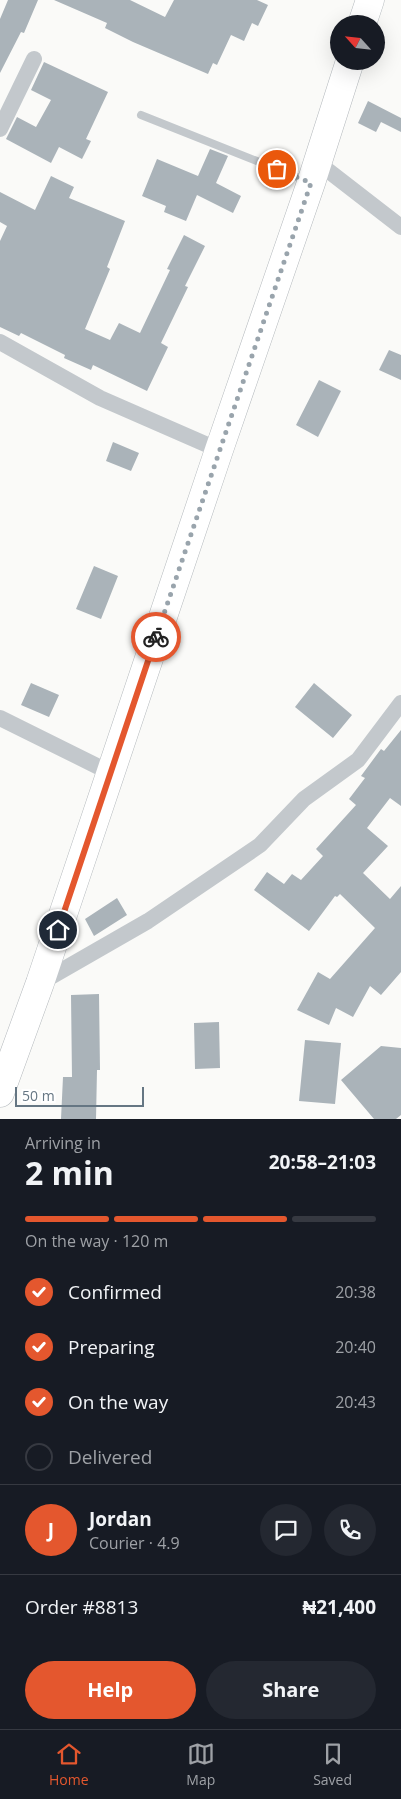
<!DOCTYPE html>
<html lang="en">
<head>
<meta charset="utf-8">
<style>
	:root { --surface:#171b24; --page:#242831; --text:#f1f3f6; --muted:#9ea1a6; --line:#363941; --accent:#e4572e }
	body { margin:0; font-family:"Open Sans",sans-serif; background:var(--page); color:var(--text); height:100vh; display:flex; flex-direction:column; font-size:19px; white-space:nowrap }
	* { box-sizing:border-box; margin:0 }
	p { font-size:16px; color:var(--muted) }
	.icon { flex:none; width:28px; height:28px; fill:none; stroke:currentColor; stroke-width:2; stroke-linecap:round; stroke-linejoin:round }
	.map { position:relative; height:1119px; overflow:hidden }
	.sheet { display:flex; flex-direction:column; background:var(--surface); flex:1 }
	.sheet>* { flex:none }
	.needle { width:32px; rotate:297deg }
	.tools { position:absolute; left:330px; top:15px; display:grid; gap:10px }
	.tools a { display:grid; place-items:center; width:55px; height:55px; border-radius:50%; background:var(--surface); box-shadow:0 5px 20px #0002; font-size:25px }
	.scale { position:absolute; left:15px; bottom:12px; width:129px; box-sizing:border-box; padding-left:5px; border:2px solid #657683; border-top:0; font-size:14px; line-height:18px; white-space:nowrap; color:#657683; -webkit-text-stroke:4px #fff; paint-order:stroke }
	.pin { position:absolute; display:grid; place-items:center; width:42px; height:42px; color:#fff; margin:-21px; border:2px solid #fff; border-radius:50%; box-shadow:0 1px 5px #0007 }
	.courier { position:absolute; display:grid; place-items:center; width:50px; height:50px; margin:-25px; border:4px solid #e4572e; border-radius:50%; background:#fff; color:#222; box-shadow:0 1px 6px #0007 }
	.head em { font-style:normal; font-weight:700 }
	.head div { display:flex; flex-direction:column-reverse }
	.head { display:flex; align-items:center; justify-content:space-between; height:85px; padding:0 25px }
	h1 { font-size:32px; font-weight:700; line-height:38px }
	.bar { display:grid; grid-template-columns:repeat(4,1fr); gap:8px 5px; align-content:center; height:60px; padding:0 25px }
	.bar i { height:6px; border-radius:4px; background:var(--line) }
	.bar .active { background:var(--accent) }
	.bar p { grid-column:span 4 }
	.line { display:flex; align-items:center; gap:12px; padding:0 25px; border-top:1px solid var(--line) }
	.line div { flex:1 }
	.round { display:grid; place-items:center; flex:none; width:52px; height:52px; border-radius:26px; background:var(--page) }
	ol { padding:0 25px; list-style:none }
	li { display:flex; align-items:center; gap:15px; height:55px }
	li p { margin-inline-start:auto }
	li .icon { padding:5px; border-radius:50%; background:var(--accent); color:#fff; stroke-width:4 }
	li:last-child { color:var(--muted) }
	li i { width:28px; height:28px; border:2px solid var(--line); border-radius:50% }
	.cta { display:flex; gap:10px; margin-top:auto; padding:10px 25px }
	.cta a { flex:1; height:58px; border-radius:30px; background:var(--accent); color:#fff; font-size:20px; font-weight:700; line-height:58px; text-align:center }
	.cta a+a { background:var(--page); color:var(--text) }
	.dock { display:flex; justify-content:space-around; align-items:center; height:70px; border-top:1px solid var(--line); background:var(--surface); font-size:14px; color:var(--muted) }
	.dock a { display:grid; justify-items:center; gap:2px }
	.dock .active { color:var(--accent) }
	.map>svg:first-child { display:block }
	.building { fill:#aab3b9 }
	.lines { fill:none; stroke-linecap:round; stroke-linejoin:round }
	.highway-casing { stroke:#b4b9bd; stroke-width:29 }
	.lane { stroke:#c3c8cc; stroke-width:8 }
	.street { stroke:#c3c8cc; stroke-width:16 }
	.highway { stroke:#fff; stroke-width:28 }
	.done { stroke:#99a4ac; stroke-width:5; stroke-dasharray:0 9 }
	.route { stroke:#e4572e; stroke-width:6 }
</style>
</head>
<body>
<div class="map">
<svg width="401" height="1119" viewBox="0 0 401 1119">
	<rect width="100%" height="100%" fill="#fafaf8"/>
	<!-- building -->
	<path class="building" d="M8 0H38L24 33 21 32 0 73V19Z
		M54 0H130L165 17 174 0H257L268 5 258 26 252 23 244 41 231 35 217 65 213 63 208 74 133 42 105 28 107 23Z
		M44 62 108 92 86 139 91 141 82 159 59 147 51 163 6 139 17 117 36 127 51 100 31 90Z
		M368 101 401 118V132L381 122 376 132 358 123Z
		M210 149 228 156 216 183 241 196 233 213 197 195 186 221 164 212 166 206 142 196 157 159 198 176Z
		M51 176 74 187 69 198 125 221 107 267 110 269 85 329 110 340 119 323 140 333 170 270 167 269 184 235 205 246 185 286 188 287 161 343 168 347 147 391 93 365 91 370 64 358 65 355 21 333 19 336 0 327V241L7 226 0 222V192L35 210Z
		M389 350 401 355V380L379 370Z
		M319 380 341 391 318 437 296 425Z
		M113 442 139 453 131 471 106 461Z
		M94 566 118 576 101 619 76 609Z
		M31 683 59 695 49 717 21 705Z
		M314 683 352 715 333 738 295 707Z
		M401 730V806L390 798 367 828 388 846 363 873 390 899 401 886V972L381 995 370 986 353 1017 336 1008 329 1025 297 1010 318 972 330 979 375 928 340 894 337 897 335 896 309 931 254 890 267 872 284 884 292 874 301 880 323 856 316 849 356 805 349 799 365 778 361 776 381 749 384 751Z
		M117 898 127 915 94 936 85 919Z
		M99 994 100 1070H97L96 1119H61L63 1077H72L71 995Z
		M219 1022 220 1068 195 1069 194 1023Z
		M305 1040 341 1043 335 1104 299 1101Z
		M381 1046 401 1048V1115L396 1119H374L341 1080Z"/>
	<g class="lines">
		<defs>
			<path id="highway" d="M362 24 370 0
				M0 1093 40 983 219 450 311 183 350 61"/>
		</defs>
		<!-- highway casing -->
		<use href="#highway" class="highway-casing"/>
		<!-- lane -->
		<path class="lane" d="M141 115 307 181"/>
		<!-- street -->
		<path class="street" d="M0 129 34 59
			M317 162 401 227
			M0 342 100 398 219 450
			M0 718 111 773
			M40 983 148 921 260 845 304 799 358 760 401 703"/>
		<!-- highway -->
		<use href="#highway" class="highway"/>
	</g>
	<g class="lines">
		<!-- done -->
		<path class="done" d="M156 637 311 183 277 169"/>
		<!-- route -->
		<path class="route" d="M58 930 156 637"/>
	</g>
</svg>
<div class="tools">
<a><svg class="needle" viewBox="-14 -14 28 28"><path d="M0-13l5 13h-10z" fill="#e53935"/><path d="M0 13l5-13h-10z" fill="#9ea1a6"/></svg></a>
</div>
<div class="scale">50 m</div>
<div class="pin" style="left:277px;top:169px;background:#ea580c"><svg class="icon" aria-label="bag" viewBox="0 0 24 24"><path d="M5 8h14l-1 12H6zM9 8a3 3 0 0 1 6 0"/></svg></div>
<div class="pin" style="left:58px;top:930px;background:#1f2937"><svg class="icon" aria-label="home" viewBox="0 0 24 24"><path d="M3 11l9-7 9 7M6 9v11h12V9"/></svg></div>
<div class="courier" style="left:156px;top:637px"><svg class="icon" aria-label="bike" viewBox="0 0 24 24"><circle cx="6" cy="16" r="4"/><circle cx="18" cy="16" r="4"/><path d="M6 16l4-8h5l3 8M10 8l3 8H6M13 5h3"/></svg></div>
</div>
<section class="sheet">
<div class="head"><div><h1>2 min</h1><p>Arriving in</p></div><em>20:58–21:03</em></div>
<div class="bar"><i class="active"></i><i class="active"></i><i class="active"></i><i></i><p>On the way · 120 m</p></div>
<ol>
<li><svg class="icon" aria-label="check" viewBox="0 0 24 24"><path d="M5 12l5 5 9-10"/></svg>Confirmed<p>20:38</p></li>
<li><svg class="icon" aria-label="check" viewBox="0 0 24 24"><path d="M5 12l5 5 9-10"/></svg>Preparing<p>20:40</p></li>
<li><svg class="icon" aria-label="check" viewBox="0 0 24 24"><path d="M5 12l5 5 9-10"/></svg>On the way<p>20:43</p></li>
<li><i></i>Delivered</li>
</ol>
<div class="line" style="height:90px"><b class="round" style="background:var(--accent);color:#fff">J</b><div><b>Jordan</b><p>Courier · 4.9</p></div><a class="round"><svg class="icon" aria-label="chat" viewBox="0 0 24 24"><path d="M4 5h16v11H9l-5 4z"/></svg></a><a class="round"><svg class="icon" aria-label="phone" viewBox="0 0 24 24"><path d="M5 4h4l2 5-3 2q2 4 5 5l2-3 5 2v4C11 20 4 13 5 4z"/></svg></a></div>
<div class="line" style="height:65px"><div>Order #8813</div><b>₦21,400</b></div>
<div class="cta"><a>Help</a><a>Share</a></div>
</section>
<nav class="dock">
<a class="active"><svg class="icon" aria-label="home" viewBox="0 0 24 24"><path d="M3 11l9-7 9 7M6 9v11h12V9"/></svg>Home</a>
<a><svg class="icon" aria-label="map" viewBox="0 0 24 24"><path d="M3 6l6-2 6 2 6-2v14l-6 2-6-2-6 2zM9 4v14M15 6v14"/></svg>Map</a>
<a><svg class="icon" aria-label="saved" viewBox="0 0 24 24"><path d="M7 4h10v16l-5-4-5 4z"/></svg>Saved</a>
</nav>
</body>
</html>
